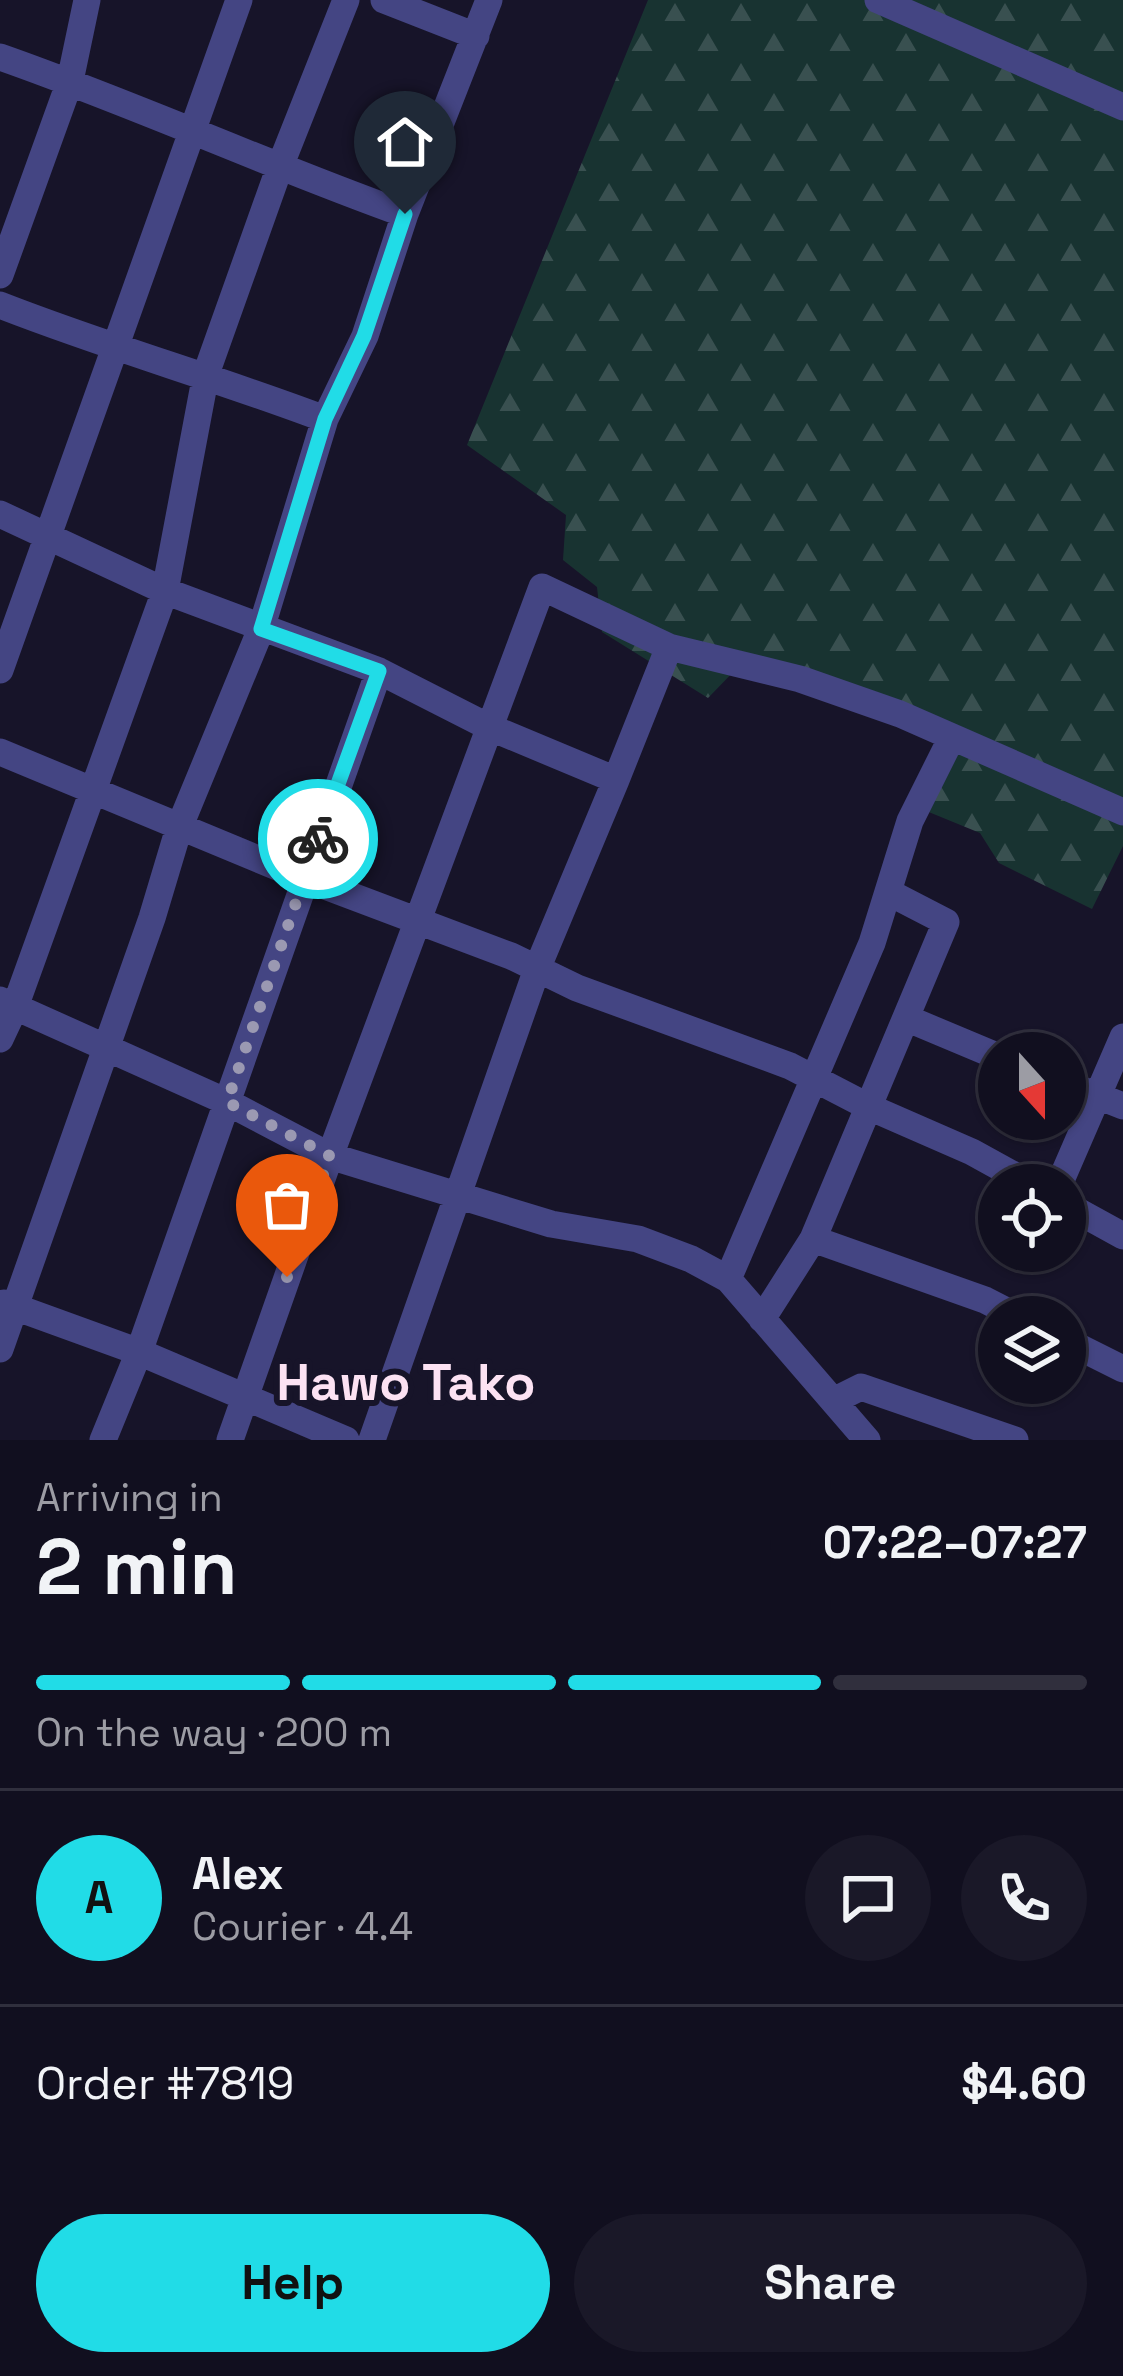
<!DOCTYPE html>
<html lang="en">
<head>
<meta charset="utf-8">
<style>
	:root { --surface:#110f1f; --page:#1a1828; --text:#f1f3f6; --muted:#9c9ca4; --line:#302f3d; --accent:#21dce7 }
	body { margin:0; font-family:"Space Grotesk",sans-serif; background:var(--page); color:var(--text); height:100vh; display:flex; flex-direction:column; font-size:45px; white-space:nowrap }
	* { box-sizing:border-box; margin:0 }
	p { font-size:39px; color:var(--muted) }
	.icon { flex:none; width:66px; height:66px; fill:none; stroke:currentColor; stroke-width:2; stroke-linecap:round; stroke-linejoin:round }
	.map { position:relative; height:1440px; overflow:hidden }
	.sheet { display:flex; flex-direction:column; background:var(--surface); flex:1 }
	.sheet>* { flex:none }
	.needle { width:78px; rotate:159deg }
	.tools { position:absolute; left:978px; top:1032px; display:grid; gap:24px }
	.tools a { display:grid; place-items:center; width:108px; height:108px; border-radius:50%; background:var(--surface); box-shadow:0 3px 9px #0004,0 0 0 3px var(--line); font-size:60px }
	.pin { position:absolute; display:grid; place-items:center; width:102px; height:102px; color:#fff; margin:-123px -51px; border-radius:50% 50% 50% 0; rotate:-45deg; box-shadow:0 0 12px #0007 }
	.pin .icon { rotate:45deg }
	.courier { position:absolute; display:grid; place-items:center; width:120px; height:120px; margin:-60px; border:9px solid #21dce7; border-radius:50%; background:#fff; color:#222; box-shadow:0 3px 15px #0007 }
	.head em { font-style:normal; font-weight:800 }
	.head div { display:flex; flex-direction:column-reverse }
	.head { display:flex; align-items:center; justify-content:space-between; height:204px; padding:0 36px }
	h1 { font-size:78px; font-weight:800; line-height:90px }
	.bar { display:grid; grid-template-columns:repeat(4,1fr); gap:18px 12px; align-content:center; height:144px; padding:0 36px }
	.bar i { height:15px; border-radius:9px; background:var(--line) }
	.bar .on { background:var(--accent) }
	.bar p { grid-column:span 4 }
	.line { display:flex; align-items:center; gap:30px; padding:0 36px; border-top:3px solid var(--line) }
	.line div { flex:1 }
	.round { display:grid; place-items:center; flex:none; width:126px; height:126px; border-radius:63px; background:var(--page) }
	.primary-button { display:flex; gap:24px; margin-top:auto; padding:24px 36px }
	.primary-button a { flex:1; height:138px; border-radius:72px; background:var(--accent); color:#111; font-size:48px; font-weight:800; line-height:138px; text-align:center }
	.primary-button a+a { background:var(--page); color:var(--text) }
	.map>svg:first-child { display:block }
	.forest { fill:url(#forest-firs) }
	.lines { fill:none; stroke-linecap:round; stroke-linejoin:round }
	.minor { stroke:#444583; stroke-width:27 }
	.done { stroke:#9b99b2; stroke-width:12; stroke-dasharray:0 21.6 }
	.route { stroke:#21dce7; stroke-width:15 }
	.labels { text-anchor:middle; stroke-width:12; stroke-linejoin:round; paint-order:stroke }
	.district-label { font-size:51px; font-weight:bold; fill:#fce2f3; stroke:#171429 }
</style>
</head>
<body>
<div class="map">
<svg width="1123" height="1440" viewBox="0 0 1123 1440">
	<defs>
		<pattern id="forest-firs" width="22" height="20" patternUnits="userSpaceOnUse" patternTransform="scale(3)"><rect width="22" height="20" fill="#183331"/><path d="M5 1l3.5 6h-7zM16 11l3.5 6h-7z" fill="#395050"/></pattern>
	</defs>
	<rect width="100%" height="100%" fill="#171429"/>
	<!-- forest -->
	<path class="forest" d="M648 0H1123V846L1092 909 999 863 980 833 919 808 939 742 739 666 708 698 602 632 597 587 563 560 566 515 467 445Z"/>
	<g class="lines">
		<!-- minor -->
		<path class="minor" d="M384 0 476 36
			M878 0 1123 107
			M0 57C137 105 268 165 405 214
			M0 275 70 81 87 0
			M0 305C107 347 217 378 325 419
			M0 514 165 591 379 671 489 727 616 780 669 647
			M0 670 239 0
			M0 752 304 878 511 956 577 988 790 1066 869 1107 972 1152 1032 1185
			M0 1000 227 1102 330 1156 551 1224 638 1239 691 1259 728 1279 867 1440
			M906 1018 999 1057
			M0 1039 15 1007 165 591 206 374 279 169 346 0
			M1065 1083 1123 1106
			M1059 1185 1123 1037
			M1065 1204 1123 1236
			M813 1239 985 1300 1018 1317
			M728 1279 872 943 910 821 952 737
			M4 1303 139 1352 346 1440
			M762 1319 813 1239 946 922 888 892
			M1065 1340 1123 1369
			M0 1349 152 918 179 828 261 629 325 419 365 336 405 214 489 0
			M835 1400 861 1387 1015 1440
			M103 1440 139 1352 379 671
			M230 1440 330 1156 542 587 669 647 800 679 900 714 1123 812
			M372 1440 537 969 616 780"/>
	</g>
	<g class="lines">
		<!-- done -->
		<path class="done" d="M287 1277 330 1156 227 1102 318 839"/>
		<!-- route -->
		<path class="route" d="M318 839 379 671 261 629 325 419 364 336 405 214"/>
	</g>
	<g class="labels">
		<!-- district labels -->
		<g class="district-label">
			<text x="406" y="1400">Hawo Tako</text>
		</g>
	</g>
</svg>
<div class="tools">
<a><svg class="needle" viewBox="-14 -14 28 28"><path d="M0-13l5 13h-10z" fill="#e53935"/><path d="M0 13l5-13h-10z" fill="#9c9ca4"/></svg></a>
<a><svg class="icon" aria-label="locate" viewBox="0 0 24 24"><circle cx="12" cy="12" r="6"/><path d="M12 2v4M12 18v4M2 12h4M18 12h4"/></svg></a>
<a><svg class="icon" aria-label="layers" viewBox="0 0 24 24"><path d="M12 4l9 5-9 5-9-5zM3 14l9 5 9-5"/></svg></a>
</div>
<div class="pin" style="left:287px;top:1277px;background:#ea580c"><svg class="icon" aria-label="bag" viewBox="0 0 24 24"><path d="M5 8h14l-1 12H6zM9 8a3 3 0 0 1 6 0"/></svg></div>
<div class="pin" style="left:405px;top:214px;background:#1f2937"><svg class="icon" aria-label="home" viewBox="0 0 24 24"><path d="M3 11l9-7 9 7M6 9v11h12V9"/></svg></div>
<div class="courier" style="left:318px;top:839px"><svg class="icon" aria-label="bike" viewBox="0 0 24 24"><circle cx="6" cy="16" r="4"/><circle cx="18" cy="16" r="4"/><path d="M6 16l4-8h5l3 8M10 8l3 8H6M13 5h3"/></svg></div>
</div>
<section class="sheet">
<div class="head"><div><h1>2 min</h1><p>Arriving in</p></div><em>07:22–07:27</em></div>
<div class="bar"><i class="on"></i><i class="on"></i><i class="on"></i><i></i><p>On the way · 200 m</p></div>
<div class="line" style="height:216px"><b class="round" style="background:var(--accent);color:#111">A</b><div><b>Alex</b><p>Courier · 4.4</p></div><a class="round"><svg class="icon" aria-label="chat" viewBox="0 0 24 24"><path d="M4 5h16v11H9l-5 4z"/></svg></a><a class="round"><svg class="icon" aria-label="phone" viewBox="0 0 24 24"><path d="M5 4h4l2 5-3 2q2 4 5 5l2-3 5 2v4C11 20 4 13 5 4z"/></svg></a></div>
<div class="line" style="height:156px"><div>Order #7819</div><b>$4.60</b></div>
<div class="primary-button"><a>Help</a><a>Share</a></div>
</section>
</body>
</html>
